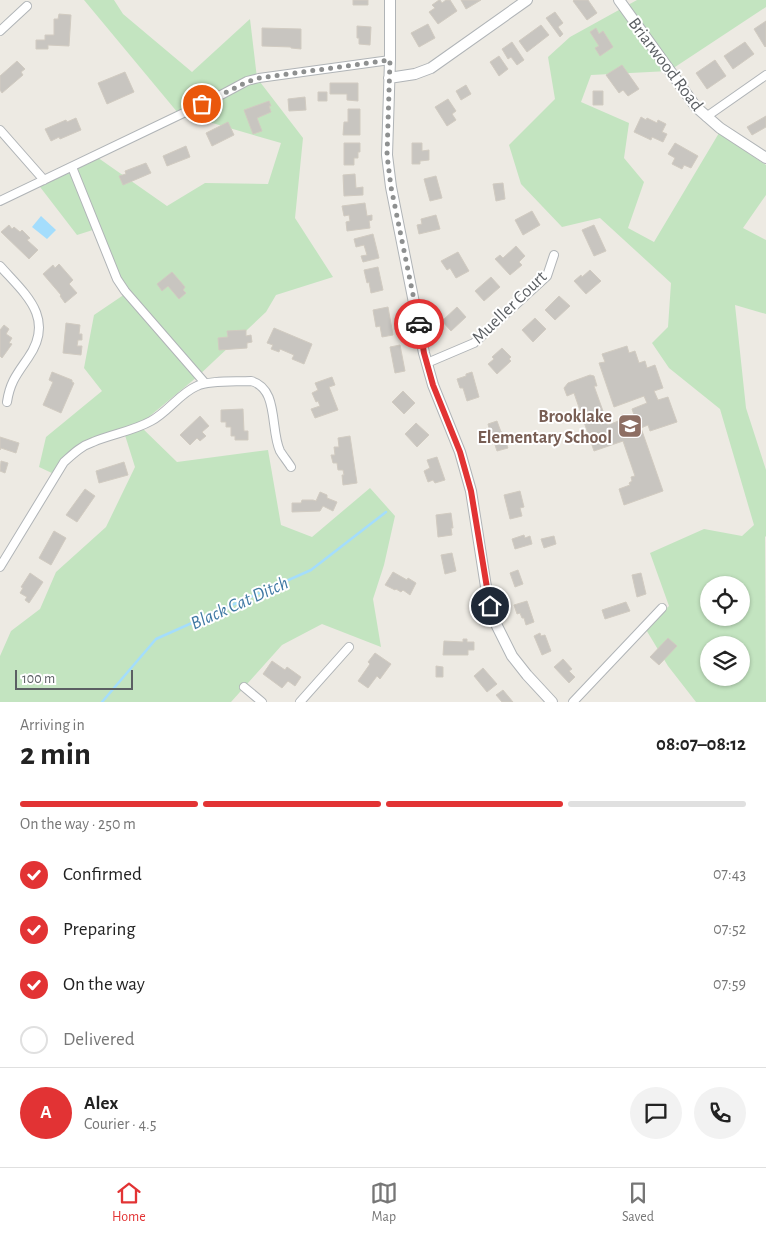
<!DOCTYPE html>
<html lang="en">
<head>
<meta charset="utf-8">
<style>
	:root { --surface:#fff; --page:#f2f2f2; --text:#222; --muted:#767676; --line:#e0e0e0; --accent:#e23334 }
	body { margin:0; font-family:"Alegreya Sans",sans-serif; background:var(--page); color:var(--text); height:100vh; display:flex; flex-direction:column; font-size:19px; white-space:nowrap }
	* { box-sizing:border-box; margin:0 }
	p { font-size:16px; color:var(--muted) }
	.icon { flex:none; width:28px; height:28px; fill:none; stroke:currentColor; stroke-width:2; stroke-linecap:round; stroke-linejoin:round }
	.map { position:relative; height:702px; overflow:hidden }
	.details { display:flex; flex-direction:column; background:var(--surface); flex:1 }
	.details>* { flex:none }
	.buttons { position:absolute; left:700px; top:576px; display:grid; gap:10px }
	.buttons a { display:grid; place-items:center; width:50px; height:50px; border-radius:50%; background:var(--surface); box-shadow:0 1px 4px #0004; font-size:25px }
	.scale { position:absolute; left:15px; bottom:12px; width:118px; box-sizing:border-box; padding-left:5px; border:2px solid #5b5f63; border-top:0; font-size:14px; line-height:18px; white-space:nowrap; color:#5b5f63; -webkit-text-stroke:4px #fff; paint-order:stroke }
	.pin { position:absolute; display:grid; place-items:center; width:42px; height:42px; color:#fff; margin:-21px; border:2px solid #fff; border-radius:50%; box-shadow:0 1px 5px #0007 }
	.courier { position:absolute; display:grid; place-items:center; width:50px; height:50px; margin:-25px; border:4px solid #e23334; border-radius:50%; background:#fff; color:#222; box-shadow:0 1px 6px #0007 }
	.summary em { font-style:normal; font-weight:700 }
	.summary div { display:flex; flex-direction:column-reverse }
	.summary { display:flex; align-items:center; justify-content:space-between; height:85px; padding:0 20px }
	h1 { font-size:32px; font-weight:700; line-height:38px }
	.bar { display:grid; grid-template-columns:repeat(4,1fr); gap:8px 5px; align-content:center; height:60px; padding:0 20px }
	.bar i { height:6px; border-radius:4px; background:var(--line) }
	.bar .current { background:var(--accent) }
	.bar p { grid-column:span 4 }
	.line { display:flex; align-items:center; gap:12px; padding:0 20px; border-top:1px solid var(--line) }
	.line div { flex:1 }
	.round { display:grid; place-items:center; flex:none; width:52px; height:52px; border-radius:26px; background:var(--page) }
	ol { padding:0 20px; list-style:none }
	li { display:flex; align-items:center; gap:15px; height:55px }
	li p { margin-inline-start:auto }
	li .icon { padding:5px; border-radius:50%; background:var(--accent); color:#fff; stroke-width:4 }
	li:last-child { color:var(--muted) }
	li i { width:28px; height:28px; border:2px solid var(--line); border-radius:50% }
	.menu { display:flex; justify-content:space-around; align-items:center; height:70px; border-top:1px solid var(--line); background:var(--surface); font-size:14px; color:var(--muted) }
	.menu a { display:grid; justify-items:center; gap:2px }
	.menu .current { color:var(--accent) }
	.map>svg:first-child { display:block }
	.green { fill:#c3e4c0; fill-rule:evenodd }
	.water { fill:#a4ddfc }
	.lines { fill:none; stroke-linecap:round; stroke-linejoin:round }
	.stream { stroke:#a4ddfc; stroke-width:2.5 }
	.building { fill:#c8c5c0; stroke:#d1cbc1 }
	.minor-casing { stroke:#b0b4b7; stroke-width:10 }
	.tertiary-casing { stroke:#b0b4b7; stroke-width:12 }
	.minor { stroke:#fff; stroke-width:8 }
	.tertiary { stroke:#fff; stroke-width:10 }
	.done { stroke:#8e9090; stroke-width:5; stroke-dasharray:0 9 }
	.route { stroke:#e23334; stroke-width:6 }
	.labels { text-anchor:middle; stroke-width:4; stroke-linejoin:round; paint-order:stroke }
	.street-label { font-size:18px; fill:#5b5f63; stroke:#fff }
	.education-label { font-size:18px; font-weight:bold; fill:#785e54; stroke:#fff; text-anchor:end }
	.water-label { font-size:19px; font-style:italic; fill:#4079a4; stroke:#fff }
</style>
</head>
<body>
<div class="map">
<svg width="766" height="702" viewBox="0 0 766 702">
	<rect width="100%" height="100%" fill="#edeae3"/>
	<!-- green -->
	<path class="green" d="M84 0H114L123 14 192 72 250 19 257 78 303 138 295 218 333 277 276 295 266 312 197 377 139 425 177 462 268 450 281 525 312 537 370 488 395 516 384 565 373 599 381 647 322 624 282 645 231 702H0V656L11 631 40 609 56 572 106 527 135 467 124 432 77 449 54 474 39 467 46 437 102 391 84 368 94 315 125 294 96 229 77 235 37 183 94 155 167 206 205 183 268 184 281 143 178 113Z
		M637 0H766V7L669 71 591 75 581 102 629 123 624 158 644 182 628 228 654 242 719 133 766 165V195L743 228 766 240V314L735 305 746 408 766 470V536L765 537 766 702H696L668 666 645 628 669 606 650 553 704 529 742 536 754 525 720 409 669 368 652 343 668 327 671 283 600 218 562 227 521 184 509 145 555 99 548 57 570 37ZM709 585H741V618H709ZM709 645H741V678H709Z"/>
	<!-- water -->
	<path class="water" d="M41 216 56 230 47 239 32 227Z"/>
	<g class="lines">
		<!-- stream -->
		<path class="stream" d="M102 702 156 639 311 570 386 512"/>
	</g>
	<!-- building -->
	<path class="building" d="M353 0H368V5H353Z
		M439 0H440L442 3 446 0H450L457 11 438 24 429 12 435 8 432 5Z
		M461 0H481L466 9Z
		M574 0H588L597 13 587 20 573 1Z
		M555 12 563 23 558 27 563 34 560 37 546 18Z
		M59 14 71 15 69 46 48 45V49H36V40H45V35H54V19H58Z
		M766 21V46L765 47 754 29Z
		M428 24 435 38 419 47 411 33Z
		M541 25 549 35 527 52 519 41Z
		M357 26 371 27 370 45 359 44V38H357Z
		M262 28 301 29V49L291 48V47L262 46Z
		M596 28 599 34 603 31 613 47 600 56 595 48 599 46 590 32Z
		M512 42 524 60 517 65 511 57 508 59 502 49Z
		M745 42 754 54 733 69 724 56Z
		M499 56 508 69 499 76 490 62Z
		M715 60 726 76 707 89 696 73Z
		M17 61 25 69 21 72 23 75 2 93 0 90V76Z
		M622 65 639 89 628 96 623 90 619 93 606 75Z
		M125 72 134 92 107 104 98 83Z
		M330 83H358V101L347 100V94H330Z
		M466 85 471 94 461 100 456 91Z
		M593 91H603V105H593Z
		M318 92H327V101H318Z
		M305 97 306 110 289 111 288 99Z
		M448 99 456 111 452 114 456 120 447 126 435 107Z
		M269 101 271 106H269L271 112 257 118 262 131 253 134 244 110Z
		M348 109H360V135H343L344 122H348Z
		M766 116V127L752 135 747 127Z
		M641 117 646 120 647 118 657 123 658 120 666 124 662 132 667 134 663 142 652 137 651 140 634 132Z
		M76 118 81 130 60 139 59 137 51 141 45 129 66 120 67 122Z
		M228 122 234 135 212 146 206 133Z
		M344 143H360V152H358V158H354V165H344Z
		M412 143H422V151L429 150V160L420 161V164H412Z
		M675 143 698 156 691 168 684 165 682 169 672 164 675 158 668 154Z
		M186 146 190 157 167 166 163 156Z
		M146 163 151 173 123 185 119 176 126 174 125 171Z
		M355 174 356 188 363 187V195L344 196 343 175Z
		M436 176 442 198 430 201 424 179Z
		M503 183 505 199 496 201 493 184Z
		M365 203 367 216 372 215V220L369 221 370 228 347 231 346 222 350 221 349 215 344 216 342 206Z
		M532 211 540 225 523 235 515 220Z
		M436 215 440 229 419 234 417 225 422 224 421 219Z
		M9 225 12 229 14 227 20 232 22 230 30 238 27 240 38 250 29 259 1 232Z
		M594 225 606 251 594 256 582 230Z
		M373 234 379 258 363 262 361 256 367 255 364 245 356 247 354 239Z
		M516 246 525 256 519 262 522 265 510 275 495 259 500 255 503 258Z
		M458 252 469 271 456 278 450 268 447 270 441 261Z
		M59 264 73 280 69 284 77 293 65 303 60 296 61 295 43 274 53 265 55 268Z
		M378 267 383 290 371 293 369 282 367 283 364 270Z
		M590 270 601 281 586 294 574 281 581 275 582 277Z
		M172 272 185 287 183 290 186 293 179 299 168 286 162 291 157 284Z
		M491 277 500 287 484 301 475 291Z
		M559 296 570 306 555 320 545 310Z
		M388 307 393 335 382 337 380 326 376 327 373 310Z
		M457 307 466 317 451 331 442 321Z
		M535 318 546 329 533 342 522 330Z
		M66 323 80 325 79 334H82V340H78L77 346H82L81 355 63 353Z
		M4 325 9 329 6 334 12 338 9 343 12 344 2 358 0 356V330Z
		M274 328 312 344 304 364 292 359 294 355 280 349 279 352 271 349 273 345 267 343Z
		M246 330V336L251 335 252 342 247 343V348L219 350 218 338 228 337 227 331Z
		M400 345 405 371 395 373 390 347Z
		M627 346 629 353 635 351 639 363 645 361 647 368 655 365 663 388 654 391 658 400 668 397 677 422 650 431 648 425 641 428 663 491 624 505 619 489 630 485 629 483 632 481 631 477 635 476 623 441 594 451 574 393 567 396 564 388 568 383 590 375 594 376 597 386H594L608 425 634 415 632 409 647 403 644 396 614 407 599 363 605 362 602 354Z
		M502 348 511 357 509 359 511 361 497 374 488 364 494 359 492 357Z
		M52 372 72 380V382L74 383 61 413 43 405 53 382 49 380Z
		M472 372 479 397 467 401 463 388H460L457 379 466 376V374Z
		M332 377 335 385 329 387 338 410 315 418 311 409 320 406 318 401 316 402 312 393 318 390 315 383Z
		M403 391 415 403 404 414 392 402Z
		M243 409 244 431H248V440H235V436H231V427H226V422H221V410Z
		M200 416 209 426 202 432 206 436 200 441 197 438 190 445 180 435Z
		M497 421 501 432H502L508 448 497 451 494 442 491 443 487 433 490 432 488 424Z
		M416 423 429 435 417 447 405 434Z
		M350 436 357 483 343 485 342 475H344L343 470H338L337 463H333L331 455H335L334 447H339L338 438Z
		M0 437 19 443 16 453 1 448 0 450Z
		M437 457 445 480 435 483 433 480 428 482 424 471 430 468 427 460Z
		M1 461 8 463 5 473 0 471Z
		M124 462 128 475 99 483 96 471Z
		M85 489 95 496 77 522 66 515Z
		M520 491 524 507 520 508 522 516 510 519 504 495Z
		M320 492 327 495V498L337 502 333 511 323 506 320 511 292 512V503H301L302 500H313L316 501Z
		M451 513 453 528H451L452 535 438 537 436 515Z
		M54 531 66 538 51 565 39 558Z
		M524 535 525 538 530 536 532 544 515 549 512 539Z
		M554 536 556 544 544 548 541 539Z
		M452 553 456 571 445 574 441 555Z
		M518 570 523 584 515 587 510 573Z
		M393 572 407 580 408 578 416 583 410 595 403 590 401 592 396 589 395 590 385 585Z
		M30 573 43 582 29 603 25 600 27 597 20 593 23 588 21 587Z
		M641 573 646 594 637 597 632 575Z
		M527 601 534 622 526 625 524 618H522L520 613 517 614 514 605Z
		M626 602 630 611 605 619 602 610Z
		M540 633 541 636 545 635 551 651 542 655 534 636Z
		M668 638 677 646 659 665 650 657Z
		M463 639H467V642H474V650H468V655H443L444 641 463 642Z
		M375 653 391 664 380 679 377 676 368 688 358 681 370 664 368 662Z
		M563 659 572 669 569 671 575 677 569 683 554 667Z
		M272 661 285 670 287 667 301 677 295 686 288 681 282 688 263 674Z
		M436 666 443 667V677H436Z
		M483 668 497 684 487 692 474 676Z
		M503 690 513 702H502L496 695Z"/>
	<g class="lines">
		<defs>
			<path id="minor" d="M0 31 27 6
				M706 117 766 75
				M0 130 44 180
				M72 167 117 279 125 291 205 383
				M0 201 219 96 247 81 259 78 390 60
				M0 266C25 294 56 318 28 358 17 374 10 382 7 402
				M427 363 474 343 547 276 554 255
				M0 567 64 462C73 454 81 446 93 442 112 434 133 431 151 421 168 412 180 393 197 386 210 380 236 382 251 381 279 388 270 430 280 451 283 456 288 462 291 467
				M244 687 262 702
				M300 702 349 647
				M573 702 662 608"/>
			<path id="tertiary" d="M390 0V60L387 155 391 187 424 353 433 385 460 452 471 491 489 606 497 626 512 656 527 675 552 702
				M619 0 696 107 720 128 766 158
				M389 78 415 74 431 68 527 0"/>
		</defs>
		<!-- minor casing -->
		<use href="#minor" class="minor-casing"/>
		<!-- tertiary casing -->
		<use href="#tertiary" class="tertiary-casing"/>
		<!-- minor -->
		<use href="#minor" class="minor"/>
		<!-- tertiary -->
		<use href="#tertiary" class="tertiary"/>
	</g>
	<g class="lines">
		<!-- done -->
		<path class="done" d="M202 104 247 82 259 78 390 60 387 155 391 187 419 324"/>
		<!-- route -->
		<path class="route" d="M419 324 424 353 433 385 460 452 471 491 490 606"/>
	</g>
	<!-- icons -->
	<defs>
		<symbol id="school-square" viewBox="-11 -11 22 22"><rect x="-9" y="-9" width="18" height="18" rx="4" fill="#8d6e63" stroke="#fff"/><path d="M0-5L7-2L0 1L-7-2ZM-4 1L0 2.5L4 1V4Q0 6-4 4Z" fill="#fff"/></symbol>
	</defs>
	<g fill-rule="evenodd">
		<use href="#school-square" x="616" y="412" width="28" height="28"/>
	</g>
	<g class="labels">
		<!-- street labels -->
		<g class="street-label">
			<text transform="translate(666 64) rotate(53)" y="6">Briarwood Road</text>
			<text transform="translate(509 307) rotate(-44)" y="6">Mueller Court</text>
		</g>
		<!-- education labels -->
		<g class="education-label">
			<text x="612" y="422">Brooklake<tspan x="612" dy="21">Elementary School</tspan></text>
		</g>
		<!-- water labels -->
		<g class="water-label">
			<text transform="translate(239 602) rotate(-24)" y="7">Black Cat Ditch</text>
		</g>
	</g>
</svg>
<div class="buttons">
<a><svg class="icon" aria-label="locate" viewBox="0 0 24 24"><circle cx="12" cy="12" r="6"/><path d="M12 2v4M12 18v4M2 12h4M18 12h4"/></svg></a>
<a><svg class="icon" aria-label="layers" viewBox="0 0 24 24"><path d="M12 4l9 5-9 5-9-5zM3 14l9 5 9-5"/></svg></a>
</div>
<div class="scale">100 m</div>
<div class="pin" style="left:202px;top:104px;background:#ea580c"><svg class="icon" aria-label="bag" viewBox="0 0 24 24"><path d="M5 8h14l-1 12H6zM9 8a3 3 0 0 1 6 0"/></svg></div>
<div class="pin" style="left:490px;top:606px;background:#1f2937"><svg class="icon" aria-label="home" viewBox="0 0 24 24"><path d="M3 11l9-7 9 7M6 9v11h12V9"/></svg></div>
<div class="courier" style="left:419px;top:324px"><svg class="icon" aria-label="car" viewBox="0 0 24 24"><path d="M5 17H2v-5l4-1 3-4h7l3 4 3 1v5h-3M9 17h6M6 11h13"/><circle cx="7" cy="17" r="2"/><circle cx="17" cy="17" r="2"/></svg></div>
</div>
<section class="details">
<div class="summary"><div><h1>2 min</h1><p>Arriving in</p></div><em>08:07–08:12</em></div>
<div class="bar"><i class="current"></i><i class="current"></i><i class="current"></i><i></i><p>On the way · 250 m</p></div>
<ol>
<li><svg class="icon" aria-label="check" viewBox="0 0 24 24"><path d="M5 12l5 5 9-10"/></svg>Confirmed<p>07:43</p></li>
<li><svg class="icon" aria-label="check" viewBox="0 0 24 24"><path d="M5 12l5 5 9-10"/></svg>Preparing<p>07:52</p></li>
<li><svg class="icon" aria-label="check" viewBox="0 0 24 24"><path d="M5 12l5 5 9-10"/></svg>On the way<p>07:59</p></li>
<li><i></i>Delivered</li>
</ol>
<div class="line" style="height:90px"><b class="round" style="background:var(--accent);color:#fff">A</b><div><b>Alex</b><p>Courier · 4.5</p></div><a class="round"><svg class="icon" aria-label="chat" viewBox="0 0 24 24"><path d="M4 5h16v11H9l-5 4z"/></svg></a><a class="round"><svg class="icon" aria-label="phone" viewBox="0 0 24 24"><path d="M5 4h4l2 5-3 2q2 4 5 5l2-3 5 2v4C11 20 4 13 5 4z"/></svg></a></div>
</section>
<nav class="menu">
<a class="current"><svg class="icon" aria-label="home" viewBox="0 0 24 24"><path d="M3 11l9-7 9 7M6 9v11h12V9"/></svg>Home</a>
<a><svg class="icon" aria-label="map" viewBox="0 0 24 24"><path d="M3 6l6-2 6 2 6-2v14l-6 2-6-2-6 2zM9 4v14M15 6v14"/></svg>Map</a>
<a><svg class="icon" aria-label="saved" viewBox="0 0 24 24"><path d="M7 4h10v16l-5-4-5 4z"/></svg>Saved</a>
</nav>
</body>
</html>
